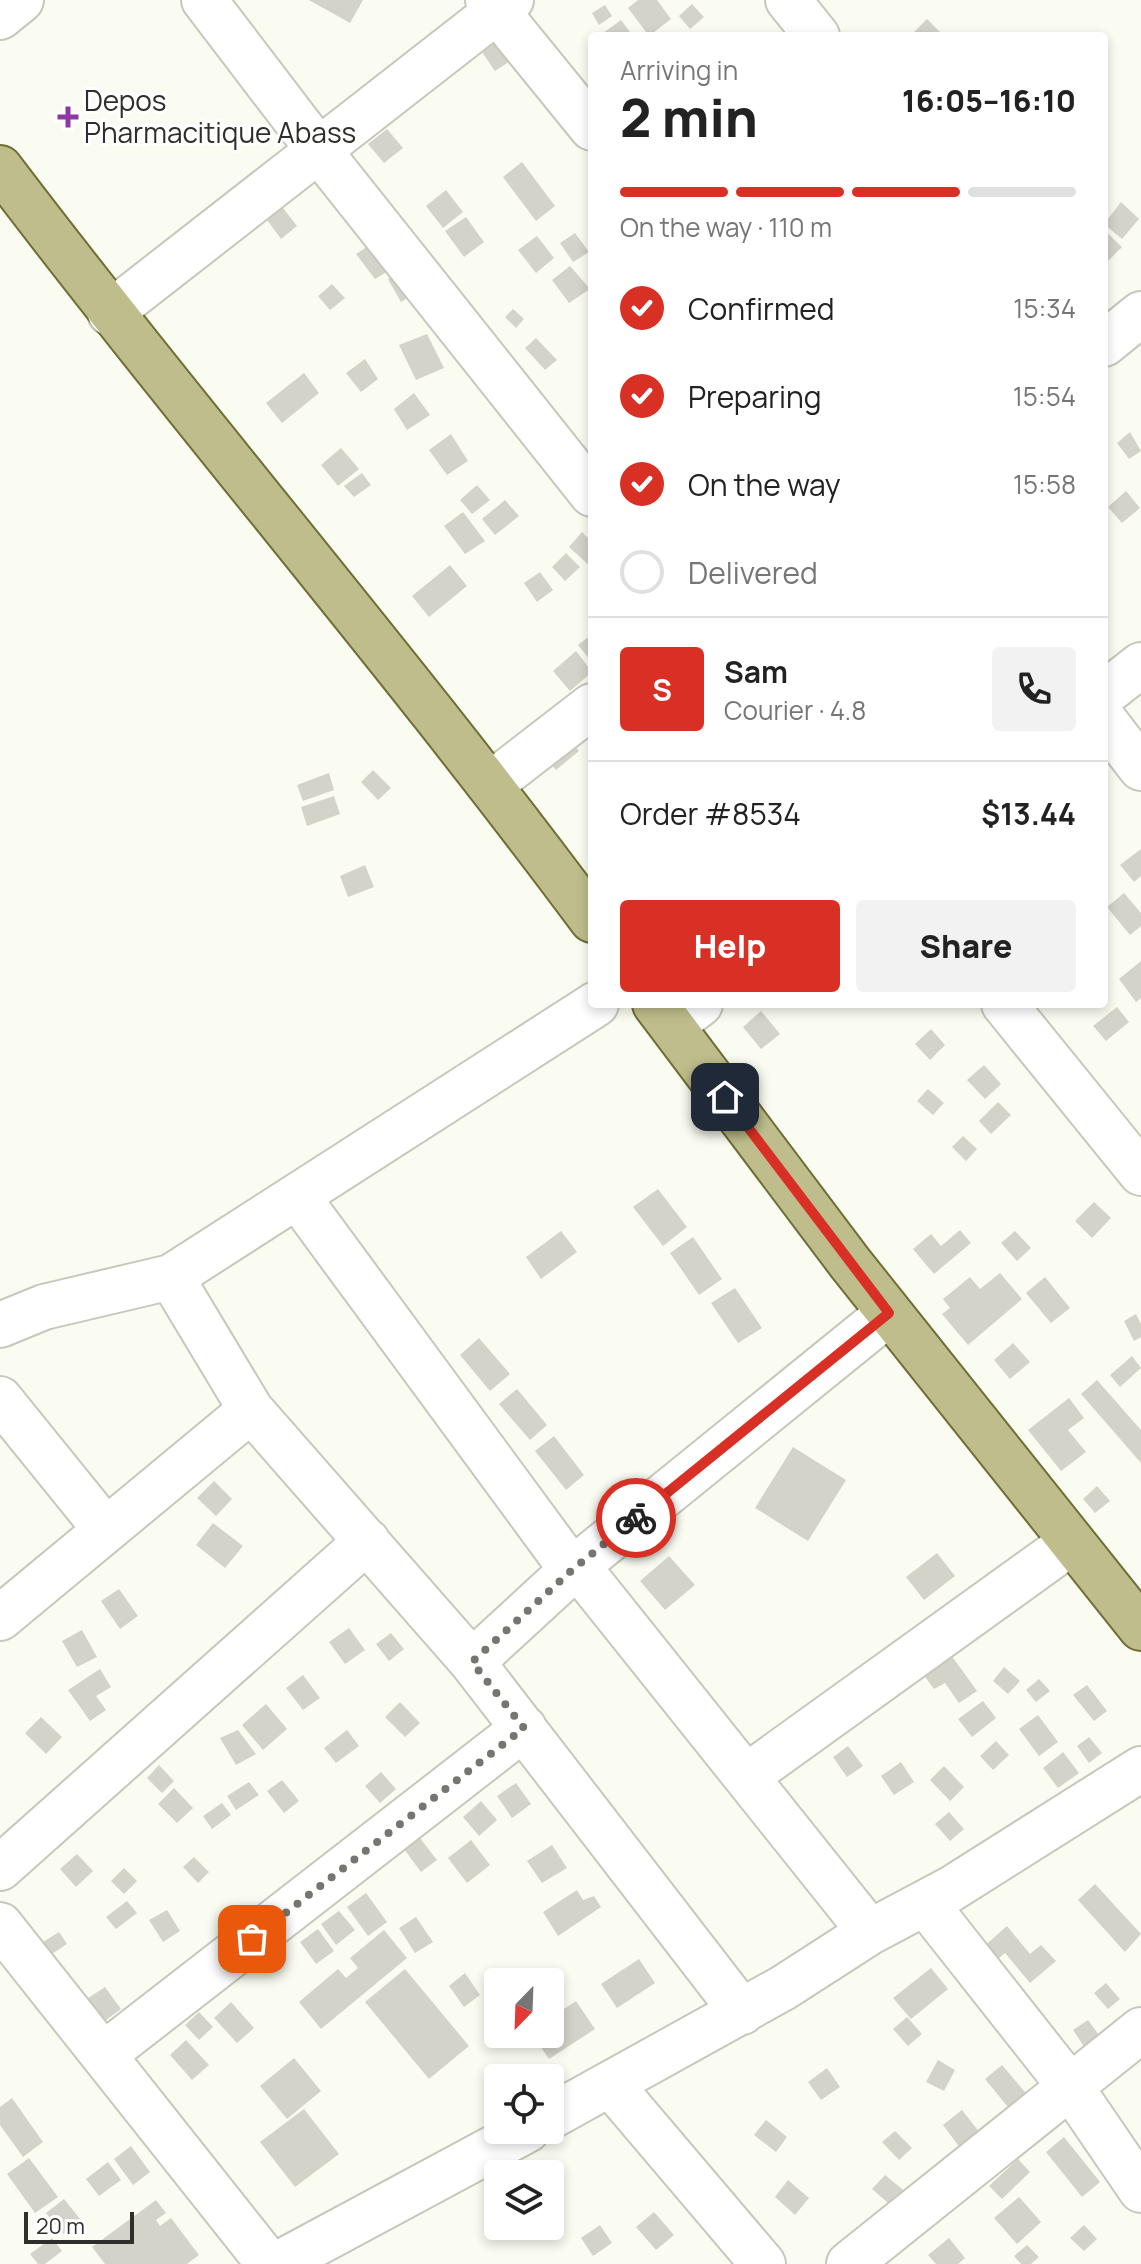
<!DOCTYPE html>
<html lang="en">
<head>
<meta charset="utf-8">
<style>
	:root { --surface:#fff; --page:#f2f2f2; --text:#222; --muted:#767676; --line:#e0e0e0; --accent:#d93025 }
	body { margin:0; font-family:Manrope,sans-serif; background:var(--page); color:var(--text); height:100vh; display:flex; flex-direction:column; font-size:30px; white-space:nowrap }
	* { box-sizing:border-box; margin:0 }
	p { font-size:26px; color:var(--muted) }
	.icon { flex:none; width:44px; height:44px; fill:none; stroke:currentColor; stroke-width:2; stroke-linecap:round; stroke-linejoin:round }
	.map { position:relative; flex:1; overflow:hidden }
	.panel { position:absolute; left:588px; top:32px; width:520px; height:976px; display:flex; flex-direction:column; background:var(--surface); border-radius:8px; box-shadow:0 4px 12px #0003 }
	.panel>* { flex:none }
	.needle { width:52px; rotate:203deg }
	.buttons { position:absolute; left:484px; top:1968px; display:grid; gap:16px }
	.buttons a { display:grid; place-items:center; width:80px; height:80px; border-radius:8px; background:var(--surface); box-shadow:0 4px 12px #0003; font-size:40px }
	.scale { position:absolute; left:24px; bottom:20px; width:110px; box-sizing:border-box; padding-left:8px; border:4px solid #2e2e2a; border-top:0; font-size:22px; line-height:28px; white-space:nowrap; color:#2e2e2a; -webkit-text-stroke:6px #fff; paint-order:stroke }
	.pin { position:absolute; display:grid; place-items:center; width:68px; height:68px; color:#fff; margin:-34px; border-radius:16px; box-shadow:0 4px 12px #0006 }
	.courier { position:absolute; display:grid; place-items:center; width:80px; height:80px; margin:-40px; border:6px solid #d93025; border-radius:50%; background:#fff; color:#222; box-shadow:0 2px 10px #0007 }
	.head em { font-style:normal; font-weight:800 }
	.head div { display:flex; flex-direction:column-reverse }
	.head { display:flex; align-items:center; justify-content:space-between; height:136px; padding:0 32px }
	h1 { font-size:52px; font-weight:800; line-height:60px }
	.bar { display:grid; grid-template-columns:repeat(4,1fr); gap:12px 8px; align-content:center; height:96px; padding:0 32px }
	.bar i { height:10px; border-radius:6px; background:var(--line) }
	.bar .active { background:var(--accent) }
	.bar p { grid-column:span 4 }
	.line { display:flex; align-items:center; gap:20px; padding:0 32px; border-top:2px solid var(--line) }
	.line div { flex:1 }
	.round { display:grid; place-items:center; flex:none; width:84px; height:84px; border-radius:8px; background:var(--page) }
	ol { padding:0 32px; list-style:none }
	li { display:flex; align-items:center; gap:24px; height:88px }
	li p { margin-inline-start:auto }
	li .icon { padding:8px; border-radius:50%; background:var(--accent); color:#fff; stroke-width:4 }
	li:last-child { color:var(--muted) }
	li i { width:44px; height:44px; border:4px solid var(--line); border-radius:50% }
	.action { display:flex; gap:16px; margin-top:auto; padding:16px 32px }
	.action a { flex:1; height:92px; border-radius:8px; background:var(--accent); color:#fff; font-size:32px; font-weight:800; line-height:92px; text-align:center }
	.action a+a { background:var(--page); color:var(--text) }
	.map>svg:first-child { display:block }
	.building { fill:#d3d3c9 }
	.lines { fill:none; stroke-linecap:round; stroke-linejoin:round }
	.minor-casing { stroke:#c7c7bc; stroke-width:48 }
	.major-casing { stroke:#706e37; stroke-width:48 }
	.minor { stroke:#fff; stroke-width:44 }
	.major { stroke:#bebd8b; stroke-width:44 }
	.done { stroke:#767670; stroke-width:8; stroke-dasharray:0 14.4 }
	.route { stroke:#d93025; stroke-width:10 }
	.poi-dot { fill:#8d38a5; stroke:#fff; stroke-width:3 }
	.labels { text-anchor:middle; stroke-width:6; stroke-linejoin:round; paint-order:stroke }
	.poi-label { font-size:28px; fill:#2e2e2a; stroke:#fff; text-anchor:start }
</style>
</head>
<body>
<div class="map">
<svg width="1141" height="2264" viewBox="0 0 1141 2264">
	<rect width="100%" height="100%" fill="#fbfcf1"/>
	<!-- building -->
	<path class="building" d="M309 0H363L350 23Z
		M638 0H657L671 19 649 36 628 8Z
		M692 4 704 17 690 29 679 16Z
		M605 5 612 16 599 25 592 13Z
		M927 19 944 36H910Z
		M621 20 633 36H599Z
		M503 38 516 57 495 71 482 52Z
		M387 129 403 148 384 163 368 144Z
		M522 162 555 206 536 221 503 177Z
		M446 190 463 212 443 228 426 206Z
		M1121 202 1139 219 1122 239 1104 224Z
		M283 208 297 226 281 239 267 220Z
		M466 217 484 242 464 257 445 231Z
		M1104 230 1122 247 1104 265Z
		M575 233 589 252 573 262 560 243Z
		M537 236 554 258 536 273 518 250Z
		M379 239 396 266 375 279 356 254Z
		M570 266 590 289 569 303 552 280Z
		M403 270 418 292 401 302 388 279Z
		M332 284 345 298 330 310 318 296Z
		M513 309 524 319 516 328 505 317Z
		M427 334 444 368 416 380 399 345Z
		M536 338 557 360 545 370 525 348Z
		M365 359 378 379 361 392 346 373Z
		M304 373 319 393 282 423 266 403Z
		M414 393 430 415 407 430 394 409Z
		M1130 432 1141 451 1129 459 1117 443Z
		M451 434 468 461 447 475 429 450Z
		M341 448 359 469 338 486 321 465Z
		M362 473 371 485 354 497 344 486Z
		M477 485 490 500 472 514 460 500Z
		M1126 491 1140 508 1122 523 1108 507Z
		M505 500 519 516 495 535 482 519Z
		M463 512 485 541 465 554 444 526Z
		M582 532 592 542V568L569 547Z
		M566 553 580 567 565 581 552 567Z
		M450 565 467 586 429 617 412 596Z
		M540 572 553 590 537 602 524 583Z
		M592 634V662L578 645Z
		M576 651 592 672 570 691 553 671Z
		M565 734 579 751 556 770 541 752Z
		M373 770 391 788 378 800 361 782Z
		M329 773 334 790 303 801 297 785Z
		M334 796 340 814 307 826 301 807Z
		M1141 849V876L1134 882 1120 865Z
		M365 865 374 887 348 897 340 876Z
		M1124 893 1141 913V926L1130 935 1107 907Z
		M1141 961V998L1136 1002 1119 979Z
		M1117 1007 1129 1022 1106 1041 1093 1026Z
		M761 1011 780 1034 761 1049 743 1027Z
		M931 1029 945 1045 930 1060 915 1044Z
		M984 1065 1001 1084 985 1099 967 1080Z
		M928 1089 944 1103 933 1115 917 1101Z
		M998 1102 1011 1115 991 1134 979 1121Z
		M963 1136 977 1149 966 1161 952 1147Z
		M658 1189 687 1227 663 1246 633 1207Z
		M1094 1202 1111 1218 1092 1238 1075 1221Z
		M960 1230 971 1243 934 1274 913 1249 931 1234 941 1246Z
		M561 1231 577 1252 541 1279 526 1257Z
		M1015 1231 1031 1248 1017 1261 1001 1243Z
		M693 1237 722 1279 699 1295 670 1253Z
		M1000 1273 1022 1299 968 1345 942 1314 950 1308 943 1299 970 1277 980 1289Z
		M1045 1277 1070 1308 1051 1323 1026 1293Z
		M735 1288 762 1328 738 1343 711 1303Z
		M1136 1314 1141 1324V1337L1134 1341 1124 1321Z
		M479 1338 510 1374 490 1391 460 1355Z
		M1013 1343 1030 1362 1010 1379 994 1360Z
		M1132 1356 1141 1368 1120 1387 1110 1375Z
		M1097 1380 1141 1430V1463L1081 1394Z
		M517 1389 547 1425 530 1440 499 1404Z
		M1069 1398 1084 1418 1068 1430 1086 1452 1061 1471 1028 1430Z
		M554 1436 584 1475 566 1490 535 1451Z
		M793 1447 846 1480 808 1541 755 1508Z
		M214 1481 232 1499 216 1516 197 1498Z
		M1097 1486 1110 1501 1095 1513 1083 1499Z
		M213 1523 243 1546 225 1568 196 1545Z
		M937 1553 955 1576 924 1600 906 1577Z
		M669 1556 695 1585 665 1610 640 1581Z
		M119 1589 138 1616 120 1629 101 1601Z
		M349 1628 365 1650 345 1664 329 1642Z
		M82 1630 97 1657 77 1667 62 1641Z
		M391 1633 404 1649 389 1661 376 1644Z
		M951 1655 977 1691 959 1703 945 1683 934 1689 923 1674Z
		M1004 1667 1020 1681 1008 1694 993 1681Z
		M100 1669 111 1687 96 1696 106 1710 90 1721 68 1690Z
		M303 1675 320 1698 303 1710 286 1688Z
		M1039 1679 1050 1691 1036 1702 1026 1690Z
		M1087 1685 1107 1711 1094 1721 1073 1695Z
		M983 1701 996 1718 972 1737 958 1719Z
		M400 1702 420 1723 405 1737 385 1717Z
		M266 1704 287 1729 263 1750 242 1725Z
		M1038 1715 1058 1742 1039 1756 1019 1729Z
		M41 1717 62 1737 46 1754 25 1733Z
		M238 1730 256 1754 236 1765 220 1738Z
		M347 1730 359 1746 336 1763 324 1748Z
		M1089 1737 1102 1753 1089 1763 1077 1746Z
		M996 1741 1009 1755 993 1770 980 1756Z
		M848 1746 863 1766 847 1777 833 1757Z
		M1063 1752 1079 1773 1058 1788 1043 1768Z
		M901 1762 914 1782 894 1795 881 1776Z
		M159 1765 174 1781 162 1793 147 1778Z
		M944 1766 964 1787 950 1801 930 1780Z
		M381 1772 396 1789 380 1803 365 1786Z
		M282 1780 299 1801 284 1813 267 1791Z
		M249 1782 259 1795 236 1810 227 1796Z
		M516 1783 531 1804 512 1818 497 1796Z
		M174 1788 193 1808 177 1823 158 1804Z
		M481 1801 497 1820 479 1836 463 1817Z
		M222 1803 231 1815 212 1829 203 1816Z
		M949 1812 964 1829 950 1841 935 1824Z
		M419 1837 437 1860 421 1872 404 1849Z
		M471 1840 490 1865 467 1883 448 1858Z
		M552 1845 567 1868 542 1883 527 1861Z
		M77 1854 93 1871 76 1887 60 1869Z
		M194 1857 209 1872 198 1883 183 1867Z
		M124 1868 137 1881 124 1894 111 1881Z
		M1095 1884 1141 1934 1125 1952 1078 1900Z
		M577 1890 583 1900 594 1896 601 1907 558 1936 543 1912Z
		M366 1893 387 1922 368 1936 347 1907Z
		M127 1901 137 1913 116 1929 106 1917Z
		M167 1910 180 1931 163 1942 149 1920Z
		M339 1911 355 1930 336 1945 321 1924Z
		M416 1917 433 1942 415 1953 399 1928Z
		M1007 1926 1030 1954 1041 1945 1056 1961 1030 1983 1005 1953 992 1964 980 1950Z
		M318 1929 334 1951 316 1964 300 1942Z
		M384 1930 407 1958 321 2029 299 2002 338 1969 346 1978 358 1968 350 1958Z
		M59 1932 67 1944 47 1957 38 1945Z
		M639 1959 655 1983 617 2008 601 1984Z
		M931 1968 948 1989 911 2019 893 1998Z
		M405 1969 469 2046 429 2079 365 2002Z
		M465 1973 480 1995 464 2007 449 1986Z
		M1106 1983 1120 1999 1108 2009 1094 1993Z
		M105 1987 121 2009 105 2021 88 1998Z
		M576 2001 595 2029 549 2059 532 2034H550V2018Z
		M231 2002 254 2028 237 2043 214 2018Z
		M199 2012 213 2027 199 2040 185 2025Z
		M907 2017 922 2034 908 2046 893 2029Z
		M1088 2020 1101 2038 1085 2048 1073 2030Z
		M186 2040 209 2065 192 2080 170 2055Z
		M294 2058 321 2091 287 2119 260 2086Z
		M938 2060 955 2070 944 2091 926 2082Z
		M1002 2065 1030 2098 1012 2112 985 2079Z
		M827 2068 840 2087 821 2100 808 2082Z
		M12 2098 43 2142 23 2157 0 2125V2107Z
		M304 2109 339 2154 295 2187 260 2142Z
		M962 2110 981 2134 961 2149 943 2125Z
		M766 2120 787 2137 776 2152 754 2135Z
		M895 2131 912 2148 899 2160 882 2142Z
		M1064 2137 1100 2182 1082 2197 1046 2152Z
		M131 2146 150 2172 133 2185 114 2159Z
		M29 2158 58 2197 35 2213 7 2174Z
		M1018 2159 1030 2172 1002 2199 989 2186Z
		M108 2162 121 2180 99 2196 86 2179Z
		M885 2175 907 2193 894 2208 872 2189Z
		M788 2180 809 2198 795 2215 775 2197Z
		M1019 2197 1041 2222 1017 2244 994 2218Z
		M64 2199 81 2220 63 2234 46 2213Z
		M156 2200 166 2213 156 2220 160 2226 171 2218 199 2255 187 2264H105L92 2247Z
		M654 2212 674 2235 656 2250 636 2227Z
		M600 2225 612 2243 593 2256 581 2238Z
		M1084 2225 1097 2239 1084 2251 1070 2238Z
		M52 2238 62 2251 45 2264H38L30 2254Z
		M949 2238 965 2258 958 2264H936L928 2255Z
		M1027 2245 1039 2257 1031 2264H1021L1014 2256Z"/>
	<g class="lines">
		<defs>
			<path id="minor" d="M204 0 320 152 592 494
				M488 0 592 128
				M788 0 817 36
				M0 17 21 0
				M110 313 511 0
				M1104 344 1141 314
				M1104 694 1141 665
				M1104 720 1141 768
				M491 784 592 706
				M596 1004 171 1277 251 1410 472 1662 742 2012
				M1004 1004 1141 1173
				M672 1025 700 1004
				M297 1196 572 1570 889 1313
				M0 1325 44 1307 171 1277
				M0 1399 106 1530
				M0 1618 251 1410
				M472 1662 572 1570 587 1578 870 1932
				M747 1776 1072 1542
				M0 1868 367 1541
				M926 1904 1072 2089 1141 2190
				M0 1925 269 2264
				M103 2055 524 1728
				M611 2085 763 2264
				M550 2117 783 1988 870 1932 951 1889 1141 1769
				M278 2264 527 2130
				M849 2264 1141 2030"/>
			<path id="major" d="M0 168C193 422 402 664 592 920
				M655 1004 850 1263 1141 1628"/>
		</defs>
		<!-- minor casing -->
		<use href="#minor" class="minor-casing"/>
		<!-- major casing -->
		<use href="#major" class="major-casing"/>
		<!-- minor -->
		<use href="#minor" class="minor"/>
		<!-- major -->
		<use href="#major" class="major"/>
	</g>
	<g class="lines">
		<!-- done -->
		<path class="done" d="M252 1939 524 1728 472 1662 572 1570 636 1518"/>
		<!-- route -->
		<path class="route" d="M636 1518 889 1313 725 1097"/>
	</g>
	<!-- markers -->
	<path class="poi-dot" d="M64 105h8v8h8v8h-8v8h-8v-8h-8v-8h8z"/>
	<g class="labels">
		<!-- poi labels -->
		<g class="poi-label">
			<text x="84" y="111">Depos<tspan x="84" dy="32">Pharmacitique Abass</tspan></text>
		</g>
	</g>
</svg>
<div class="buttons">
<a><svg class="needle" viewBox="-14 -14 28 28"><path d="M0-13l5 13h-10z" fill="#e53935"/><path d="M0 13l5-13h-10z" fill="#767676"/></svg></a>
<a><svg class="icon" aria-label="locate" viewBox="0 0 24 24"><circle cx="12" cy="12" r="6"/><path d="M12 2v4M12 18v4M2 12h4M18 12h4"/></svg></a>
<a><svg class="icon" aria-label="layers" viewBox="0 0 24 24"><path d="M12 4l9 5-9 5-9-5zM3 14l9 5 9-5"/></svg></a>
</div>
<div class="scale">20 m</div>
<div class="pin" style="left:252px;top:1939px;background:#ea580c"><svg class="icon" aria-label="bag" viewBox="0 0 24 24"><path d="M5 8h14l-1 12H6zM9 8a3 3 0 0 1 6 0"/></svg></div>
<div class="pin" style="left:725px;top:1097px;background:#1f2937"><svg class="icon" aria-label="home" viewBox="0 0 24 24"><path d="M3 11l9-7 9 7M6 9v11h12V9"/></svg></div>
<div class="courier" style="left:636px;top:1518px"><svg class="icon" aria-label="bike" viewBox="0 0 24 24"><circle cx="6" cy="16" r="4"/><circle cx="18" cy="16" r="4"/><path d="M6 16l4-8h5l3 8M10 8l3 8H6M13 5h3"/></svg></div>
<section class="panel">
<div class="head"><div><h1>2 min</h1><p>Arriving in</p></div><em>16:05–16:10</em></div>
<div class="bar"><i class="active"></i><i class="active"></i><i class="active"></i><i></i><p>On the way · 110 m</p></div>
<ol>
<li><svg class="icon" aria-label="check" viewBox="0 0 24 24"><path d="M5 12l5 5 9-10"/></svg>Confirmed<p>15:34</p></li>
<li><svg class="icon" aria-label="check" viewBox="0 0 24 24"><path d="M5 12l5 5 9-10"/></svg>Preparing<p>15:54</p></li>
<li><svg class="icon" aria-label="check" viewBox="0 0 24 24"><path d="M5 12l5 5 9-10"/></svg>On the way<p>15:58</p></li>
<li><i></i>Delivered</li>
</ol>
<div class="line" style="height:144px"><b class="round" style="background:var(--accent);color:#fff">S</b><div><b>Sam</b><p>Courier · 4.8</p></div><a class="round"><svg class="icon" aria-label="phone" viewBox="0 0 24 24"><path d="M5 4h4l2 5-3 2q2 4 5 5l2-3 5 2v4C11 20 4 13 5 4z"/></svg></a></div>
<div class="line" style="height:104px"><div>Order #8534</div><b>$13.44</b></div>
<div class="action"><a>Help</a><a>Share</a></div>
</section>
</div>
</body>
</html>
